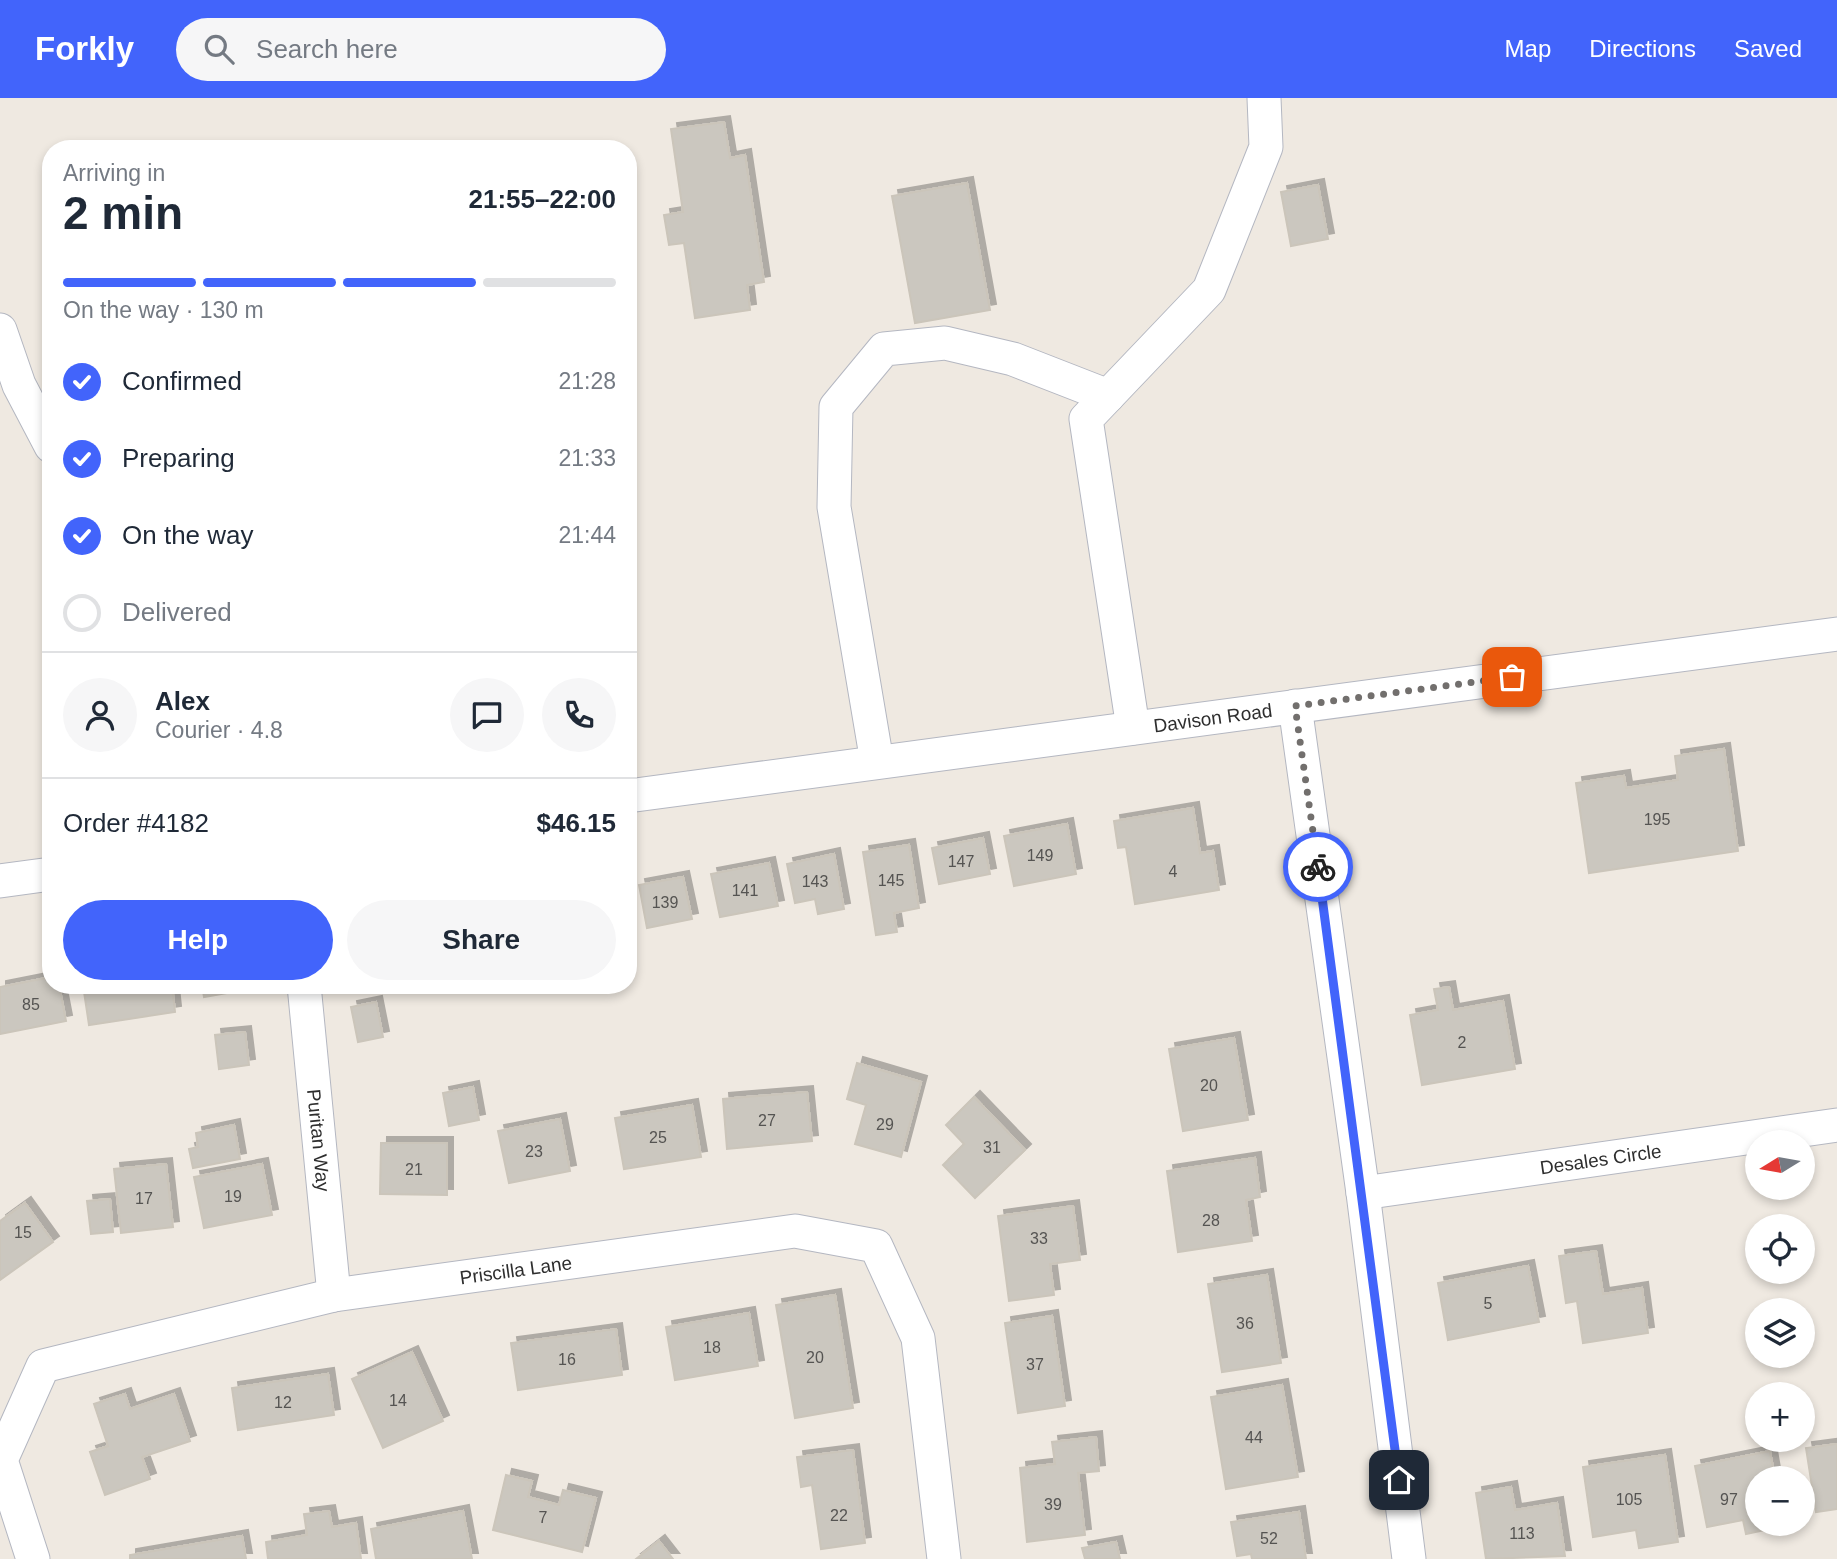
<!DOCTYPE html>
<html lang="en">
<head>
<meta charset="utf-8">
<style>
	:root { --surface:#fff; --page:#f6f6f7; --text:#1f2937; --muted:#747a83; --line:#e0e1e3; --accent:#4264fb }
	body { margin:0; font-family:Helvetica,sans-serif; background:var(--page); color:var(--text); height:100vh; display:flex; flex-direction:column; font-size:26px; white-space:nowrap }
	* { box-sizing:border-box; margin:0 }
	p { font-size:23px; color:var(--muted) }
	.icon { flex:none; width:38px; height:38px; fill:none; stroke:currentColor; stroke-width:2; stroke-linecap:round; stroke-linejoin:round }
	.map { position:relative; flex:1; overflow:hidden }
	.drawer { position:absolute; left:42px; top:42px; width:595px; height:854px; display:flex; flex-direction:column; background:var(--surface); border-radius:28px; box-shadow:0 4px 10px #0003 }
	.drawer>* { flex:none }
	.needle { width:46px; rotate:259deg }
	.tools { position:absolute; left:1745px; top:1032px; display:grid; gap:14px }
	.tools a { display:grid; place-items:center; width:70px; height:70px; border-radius:50%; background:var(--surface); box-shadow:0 4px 10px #0003; font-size:35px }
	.pin { position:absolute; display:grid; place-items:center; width:60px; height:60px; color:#fff; margin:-30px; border-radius:14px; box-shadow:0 4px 10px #0006 }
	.courier { position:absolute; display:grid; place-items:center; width:70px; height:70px; margin:-35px; border:5px solid #4264fb; border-radius:50%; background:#fff; color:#222; box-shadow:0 2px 9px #0007 }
	.summary em { font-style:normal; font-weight:800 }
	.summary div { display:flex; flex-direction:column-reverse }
	.summary { display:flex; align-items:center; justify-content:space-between; height:119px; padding:0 21px }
	h1 { font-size:46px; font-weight:800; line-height:52px }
	.bar { display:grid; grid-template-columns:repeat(4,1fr); gap:10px 7px; align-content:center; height:84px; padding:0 21px }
	.bar i { height:9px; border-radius:5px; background:var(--line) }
	.bar .selected { background:var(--accent) }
	.bar p { grid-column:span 4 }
	.line { display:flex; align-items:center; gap:18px; padding:0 21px; border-top:2px solid var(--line) }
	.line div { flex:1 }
	.round { display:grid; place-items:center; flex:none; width:74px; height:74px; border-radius:37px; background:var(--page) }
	ol { padding:0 21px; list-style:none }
	li { display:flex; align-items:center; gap:21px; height:77px }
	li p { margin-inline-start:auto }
	li .icon { padding:7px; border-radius:50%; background:var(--accent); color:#fff; stroke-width:4 }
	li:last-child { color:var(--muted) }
	li i { width:38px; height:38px; border:4px solid var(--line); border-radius:50% }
	.cta { display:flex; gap:14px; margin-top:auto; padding:14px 21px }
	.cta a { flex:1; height:80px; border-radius:42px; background:var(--accent); color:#fff; font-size:28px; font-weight:800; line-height:80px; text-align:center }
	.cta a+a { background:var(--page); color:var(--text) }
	header { display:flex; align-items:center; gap:42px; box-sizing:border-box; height:98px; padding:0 35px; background:var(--accent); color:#fff }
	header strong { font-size:33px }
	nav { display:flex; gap:38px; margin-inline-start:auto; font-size:24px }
	.search { width:490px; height:63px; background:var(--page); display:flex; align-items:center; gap:18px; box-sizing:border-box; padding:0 24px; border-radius:38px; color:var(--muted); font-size:26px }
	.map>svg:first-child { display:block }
	.building { fill:#cbc7bf; stroke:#cbc5ba; stroke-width:2; filter:url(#shadow) }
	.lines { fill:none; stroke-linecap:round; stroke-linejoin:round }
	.minor-casing { stroke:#b4b7c1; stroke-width:35 }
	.minor { stroke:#fff; stroke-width:33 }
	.done { stroke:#726f6d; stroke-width:7; stroke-dasharray:0 12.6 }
	.route { stroke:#4264fb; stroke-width:9 }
	.labels { text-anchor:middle; stroke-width:5; stroke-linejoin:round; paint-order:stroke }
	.number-label { font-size:16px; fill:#555452 }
	.street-label { font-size:19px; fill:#2e2e2e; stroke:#fff }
</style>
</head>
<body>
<header>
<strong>Forkly</strong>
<div class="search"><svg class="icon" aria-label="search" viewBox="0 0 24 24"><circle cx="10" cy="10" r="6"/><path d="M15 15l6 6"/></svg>Search here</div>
<nav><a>Map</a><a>Directions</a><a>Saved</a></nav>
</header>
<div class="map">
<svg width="1837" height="1461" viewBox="0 0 1837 1461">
	<defs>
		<filter id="shadow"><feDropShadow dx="6" dy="-6" stdDeviation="0" flood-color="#0004"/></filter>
	</defs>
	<rect width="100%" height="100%" fill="#efe9e1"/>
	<!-- building -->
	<path class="building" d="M724 24 730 60 745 57 764 184 747 187 750 212 695 220 684 145 669 147 664 117 683 114 671 31Z
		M967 85 990 212 915 225 892 98Z
		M1318 87 1328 141 1291 148 1281 94Z
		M1724 651 1738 753 1589 775 1576 685 1624 678 1626 690 1678 682 1675 658Z
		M1193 710 1200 755 1213 753 1219 792 1135 806 1126 749 1118 750 1114 723Z
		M1067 726 1076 776 1014 788 1004 738Z
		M983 740 990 776 939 786 932 750Z
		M909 747 919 810 894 815 897 834 876 837 863 754Z
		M834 756 844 811 818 816 815 801 795 805 787 766Z
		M769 765 778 808 720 819 711 776Z
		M683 779 692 821 647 830 639 787Z
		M51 879V887H59L66 923 0 936V889Z
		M83 887H172L175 914 89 927Z
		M202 887H250V891L204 899Z
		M1449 889 1453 912 1503 903 1515 971 1422 987 1410 917 1438 912 1434 891Z
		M376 904 383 939 358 944 351 909Z
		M245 934 249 967 219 971 215 937Z
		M1234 940 1248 1022 1183 1033 1169 951Z
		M857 965 921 984 901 1059 855 1046 866 1007 847 1001Z
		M473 989 479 1022 449 1028 443 995Z
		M807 994 812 1043 727 1051 723 1001Z
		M974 999 1025 1052 975 1100 943 1067 964 1046 946 1027Z
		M692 1007 701 1059 624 1071 615 1020Z
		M560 1021 570 1073 509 1085 498 1033Z
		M234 1027 240 1061 193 1070 189 1051 198 1049 196 1035Z
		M381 1045H447V1097L380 1096Z
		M1255 1060 1260 1099 1246 1102 1252 1143 1178 1154 1167 1073Z
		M166 1066 173 1129 121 1135 114 1071Z
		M262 1066 272 1117 204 1130 194 1079Z
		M110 1101 113 1134 91 1136 87 1103Z
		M25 1105 53 1144 0 1182V1123Z
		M1073 1108 1080 1162 1050 1166 1054 1197 1009 1203 998 1118Z
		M1596 1153 1603 1196 1642 1190 1648 1235 1583 1245 1577 1203 1566 1205 1559 1158Z
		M1528 1168 1539 1224 1448 1242 1438 1185Z
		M1267 1177 1281 1265 1222 1274 1208 1186Z
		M835 1197 853 1310 795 1320 776 1207Z
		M749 1215 758 1268 675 1282 666 1229Z
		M1052 1218 1065 1308 1018 1315 1005 1225Z
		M616 1231 622 1277 518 1292 511 1245Z
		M412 1254 443 1323 383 1350 352 1281Z
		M328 1276 334 1317 238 1332 232 1290Z
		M1282 1287 1298 1379 1226 1391 1211 1299Z
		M125 1296 130 1311 174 1296 190 1343 142 1359 150 1381 105 1397 90 1354 108 1348 94 1306Z
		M1096 1339 1099 1373 1078 1375 1085 1437 1027 1444 1020 1370 1055 1366 1052 1344Z
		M1837 1346V1411L1816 1414 1806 1350Z
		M853 1352 865 1445 821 1451 812 1387 801 1389 797 1359Z
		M1770 1353 1775 1381H1757V1426L1784 1428 1746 1436 1743 1422 1707 1429 1695 1368Z
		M1665 1357 1678 1444 1639 1450 1636 1432 1593 1439 1583 1369Z
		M506 1377 532 1383 528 1399 559 1407 563 1392 596 1400 582 1454 493 1432Z
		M1511 1389 1515 1412 1557 1405 1565 1458 1486 1461 1476 1395Z
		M329 1413 332 1429 356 1425 361 1461H268L266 1444 307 1437 304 1416Z
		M463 1413 472 1461H376L371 1431Z
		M1299 1414 1306 1461H1252L1251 1456 1237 1458 1231 1424Z
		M242 1438 246 1461H130V1457Z
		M659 1443 673 1461H636Z
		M1116 1444 1120 1461H1085L1082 1450Z"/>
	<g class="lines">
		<defs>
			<g id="minor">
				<path d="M0 232 19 287 51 348"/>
				<path d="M1295 608 1363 1095 1409 1461"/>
				<path d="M1133 630 1086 321 1209 192 1266 49 1264 0"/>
				<path d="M877 664 834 409 836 309 884 251 945 245 1013 261 1108 298"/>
				<path id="s1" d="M628 698 1837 536"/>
				<path d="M0 783 51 776"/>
				<path id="s2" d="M304 887 334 1197"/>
				<path id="s3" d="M1363 1095 1837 1027"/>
				<path id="s4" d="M33 1461 1 1362 43 1268 334 1197 795 1133 876 1148 918 1240 944 1461"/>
			</g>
		</defs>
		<!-- minor casing -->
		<use href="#minor" class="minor-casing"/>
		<!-- minor -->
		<use href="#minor" class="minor"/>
	</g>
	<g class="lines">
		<!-- done -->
		<path class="done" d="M1318 769 1295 608 1512 579"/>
		<!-- route -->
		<path class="route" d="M1318 769 1399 1382"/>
	</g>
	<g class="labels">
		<!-- number labels -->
		<g class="number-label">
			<text x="1657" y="727">195</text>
			<text x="1040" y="763">149</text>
			<text x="961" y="769">147</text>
			<text x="1173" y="779">4</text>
			<text x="891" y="788">145</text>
			<text x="815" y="789">143</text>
			<text x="745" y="798">141</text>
			<text x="665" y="810">139</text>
			<text x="31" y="912">85</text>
			<text x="1462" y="950">2</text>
			<text x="1209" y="993">20</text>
			<text x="767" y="1028">27</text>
			<text x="885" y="1032">29</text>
			<text x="658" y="1045">25</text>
			<text x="992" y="1055">31</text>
			<text x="534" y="1059">23</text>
			<text x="414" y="1077">21</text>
			<text x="233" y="1104">19</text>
			<text x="144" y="1106">17</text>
			<text x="1211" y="1128">28</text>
			<text x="23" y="1140">15</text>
			<text x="1039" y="1146">33</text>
			<text x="1488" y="1211">5</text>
			<text x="1245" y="1231">36</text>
			<text x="712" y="1255">18</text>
			<text x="815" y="1265">20</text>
			<text x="567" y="1267">16</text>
			<text x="1035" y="1272">37</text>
			<text x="398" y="1308">14</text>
			<text x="283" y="1310">12</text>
			<text x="1254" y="1345">44</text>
			<text x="1629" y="1407">105</text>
			<text x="1729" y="1407">97</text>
			<text x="1053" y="1412">39</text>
			<text x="839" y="1423">22</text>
			<text x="543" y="1425">7</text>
			<text x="1522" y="1441">113</text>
			<text x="1269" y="1446">52</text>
		</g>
		<!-- street labels -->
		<g class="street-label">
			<text dy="7" stroke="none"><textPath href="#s1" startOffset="590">Davison Road</textPath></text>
			<text dy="7" stroke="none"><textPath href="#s2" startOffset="156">Puritan Way</textPath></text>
			<text dy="7" stroke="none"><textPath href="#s3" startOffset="240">Desales Circle</textPath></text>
			<text dy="7" stroke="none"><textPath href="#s4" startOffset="690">Priscilla Lane</textPath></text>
		</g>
	</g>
</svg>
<div class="tools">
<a><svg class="needle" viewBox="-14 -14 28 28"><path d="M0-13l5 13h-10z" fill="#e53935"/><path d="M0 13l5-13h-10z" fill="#747a83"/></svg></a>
<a><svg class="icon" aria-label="locate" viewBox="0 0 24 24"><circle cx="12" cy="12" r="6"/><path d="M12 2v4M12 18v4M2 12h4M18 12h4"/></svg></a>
<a><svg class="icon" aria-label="layers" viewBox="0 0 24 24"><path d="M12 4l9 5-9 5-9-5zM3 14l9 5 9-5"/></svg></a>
<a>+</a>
<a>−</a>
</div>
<div class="pin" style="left:1512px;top:579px;background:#ea580c"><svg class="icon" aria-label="bag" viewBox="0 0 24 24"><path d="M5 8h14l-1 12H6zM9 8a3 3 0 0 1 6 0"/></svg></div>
<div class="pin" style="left:1399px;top:1382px;background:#1f2937"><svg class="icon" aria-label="home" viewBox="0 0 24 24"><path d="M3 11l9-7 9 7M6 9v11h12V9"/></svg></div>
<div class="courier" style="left:1318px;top:769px"><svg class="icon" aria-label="bike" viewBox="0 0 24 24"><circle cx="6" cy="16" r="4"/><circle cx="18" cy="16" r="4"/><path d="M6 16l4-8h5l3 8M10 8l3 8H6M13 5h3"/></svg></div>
<section class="drawer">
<div class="summary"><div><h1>2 min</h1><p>Arriving in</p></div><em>21:55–22:00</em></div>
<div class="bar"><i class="selected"></i><i class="selected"></i><i class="selected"></i><i></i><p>On the way · 130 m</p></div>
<ol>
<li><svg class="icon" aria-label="check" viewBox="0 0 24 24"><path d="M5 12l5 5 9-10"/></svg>Confirmed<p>21:28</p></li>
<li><svg class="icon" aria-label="check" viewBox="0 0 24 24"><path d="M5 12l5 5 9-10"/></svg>Preparing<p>21:33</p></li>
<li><svg class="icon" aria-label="check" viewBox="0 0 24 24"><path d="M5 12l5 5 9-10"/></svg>On the way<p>21:44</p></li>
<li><i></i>Delivered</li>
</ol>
<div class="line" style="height:126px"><a class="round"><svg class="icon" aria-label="person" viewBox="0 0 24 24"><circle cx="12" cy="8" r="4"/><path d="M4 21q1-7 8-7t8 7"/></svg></a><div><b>Alex</b><p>Courier · 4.8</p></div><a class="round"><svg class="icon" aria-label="chat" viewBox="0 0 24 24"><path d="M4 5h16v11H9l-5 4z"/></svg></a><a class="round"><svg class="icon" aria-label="phone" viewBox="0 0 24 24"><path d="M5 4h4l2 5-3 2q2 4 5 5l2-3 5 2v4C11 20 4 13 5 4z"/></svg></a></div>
<div class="line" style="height:91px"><div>Order #4182</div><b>$46.15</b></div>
<div class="cta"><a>Help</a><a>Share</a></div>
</section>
</div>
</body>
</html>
